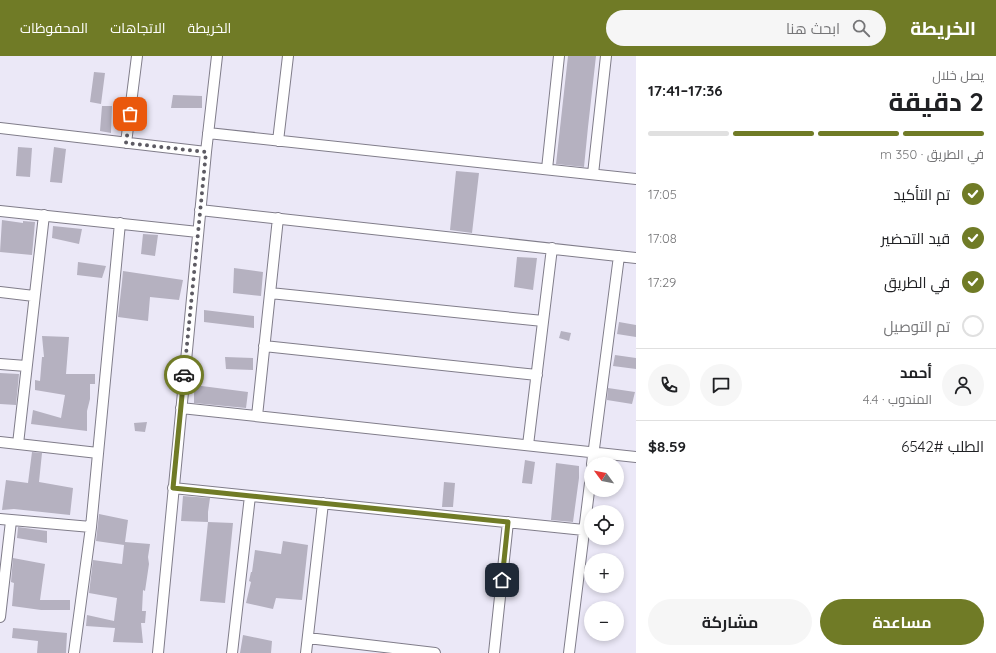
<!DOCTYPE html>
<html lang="ar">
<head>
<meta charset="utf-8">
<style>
	:root { --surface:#fff; --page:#f6f6f6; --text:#202124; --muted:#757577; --line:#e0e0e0; --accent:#707b26 }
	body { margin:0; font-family:Quicksand,Cairo,sans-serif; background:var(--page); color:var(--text); direction:rtl; height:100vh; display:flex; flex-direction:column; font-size:15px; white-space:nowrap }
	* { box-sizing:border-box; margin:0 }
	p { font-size:13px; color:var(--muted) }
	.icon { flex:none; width:22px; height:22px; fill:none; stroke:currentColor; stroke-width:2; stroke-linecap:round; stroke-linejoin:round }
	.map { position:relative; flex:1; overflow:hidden; direction:ltr }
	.side { display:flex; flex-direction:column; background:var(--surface); width:360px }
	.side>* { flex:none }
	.needle { width:26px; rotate:302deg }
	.fabs { position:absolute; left:584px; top:401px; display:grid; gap:8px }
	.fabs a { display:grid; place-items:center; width:40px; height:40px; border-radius:50%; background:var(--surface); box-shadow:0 2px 6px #0003; font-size:20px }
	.pin { position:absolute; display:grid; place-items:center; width:34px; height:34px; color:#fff; margin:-17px; border-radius:8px; box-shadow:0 2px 6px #0006 }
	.courier { position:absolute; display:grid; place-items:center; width:40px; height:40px; margin:-20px; border:3px solid #707b26; border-radius:50%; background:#fff; color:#222; box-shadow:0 1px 5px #0007 }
	.headline em { font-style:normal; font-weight:700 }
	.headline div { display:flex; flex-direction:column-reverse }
	.headline { display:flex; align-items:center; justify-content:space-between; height:68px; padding:0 12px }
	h1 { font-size:26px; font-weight:700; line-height:30px }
	.bar { display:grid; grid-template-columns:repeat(4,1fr); gap:6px 4px; align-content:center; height:48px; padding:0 12px }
	.bar i { height:5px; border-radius:3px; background:var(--line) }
	.bar .current { background:var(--accent) }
	.bar p { grid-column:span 4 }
	.line { display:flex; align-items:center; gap:10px; padding:0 12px; border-top:1px solid var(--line) }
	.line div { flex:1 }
	.round { display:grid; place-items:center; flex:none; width:42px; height:42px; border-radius:21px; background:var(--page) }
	ol { padding:0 12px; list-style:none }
	li { display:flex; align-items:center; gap:12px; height:44px }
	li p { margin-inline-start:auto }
	li .icon { padding:4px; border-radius:50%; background:var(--accent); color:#fff; stroke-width:4 }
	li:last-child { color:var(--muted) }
	li i { width:22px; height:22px; border:2px solid var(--line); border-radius:50% }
	.primary-button { display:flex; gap:8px; margin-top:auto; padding:8px 12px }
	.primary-button a { flex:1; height:46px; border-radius:24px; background:var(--accent); color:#fff; font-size:16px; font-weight:700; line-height:46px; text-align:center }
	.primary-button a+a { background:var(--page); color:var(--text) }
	header { display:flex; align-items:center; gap:24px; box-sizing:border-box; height:56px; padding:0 20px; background:var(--accent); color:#fff }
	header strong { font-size:19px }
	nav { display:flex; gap:22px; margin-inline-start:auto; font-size:14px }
	.search { width:280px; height:36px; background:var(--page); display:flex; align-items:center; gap:10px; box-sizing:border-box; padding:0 14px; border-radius:22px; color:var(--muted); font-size:15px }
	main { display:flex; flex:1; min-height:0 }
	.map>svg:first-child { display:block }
	.building { fill:#b5b1c0 }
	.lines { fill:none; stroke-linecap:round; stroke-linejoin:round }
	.street-casing { stroke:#807d8a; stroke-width:12 }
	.street { stroke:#fff; stroke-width:10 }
	.done { stroke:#5d5b63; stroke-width:4; stroke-dasharray:0 7.2 }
	.route { stroke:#707b26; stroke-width:5 }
</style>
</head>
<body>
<header>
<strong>الخريطة</strong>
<div class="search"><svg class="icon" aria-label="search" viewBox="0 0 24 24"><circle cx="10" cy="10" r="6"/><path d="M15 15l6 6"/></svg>ابحث هنا</div>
<nav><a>الخريطة</a><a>الاتجاهات</a><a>المحفوظات</a></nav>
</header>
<main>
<section class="side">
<div class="headline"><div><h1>2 دقيقة</h1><p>يصل خلال</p></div><em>17:36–17:41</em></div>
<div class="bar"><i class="current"></i><i class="current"></i><i class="current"></i><i></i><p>في الطريق · 350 m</p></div>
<ol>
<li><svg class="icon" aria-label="check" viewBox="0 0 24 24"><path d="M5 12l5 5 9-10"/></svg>تم التأكيد<p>17:05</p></li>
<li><svg class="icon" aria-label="check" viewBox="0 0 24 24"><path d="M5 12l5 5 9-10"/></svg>قيد التحضير<p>17:08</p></li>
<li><svg class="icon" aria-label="check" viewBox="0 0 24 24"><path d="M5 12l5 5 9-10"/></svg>في الطريق<p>17:29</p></li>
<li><i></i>تم التوصيل</li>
</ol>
<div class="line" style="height:72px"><a class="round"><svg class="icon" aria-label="person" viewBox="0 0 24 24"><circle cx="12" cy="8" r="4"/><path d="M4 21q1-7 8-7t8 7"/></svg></a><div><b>أحمد</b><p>المندوب · 4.4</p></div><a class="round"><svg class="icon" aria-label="chat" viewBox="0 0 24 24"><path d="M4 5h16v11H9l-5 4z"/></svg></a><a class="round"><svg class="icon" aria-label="phone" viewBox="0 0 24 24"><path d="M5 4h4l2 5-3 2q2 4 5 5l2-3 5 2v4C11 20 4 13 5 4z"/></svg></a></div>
<div class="line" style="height:52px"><div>الطلب #6542</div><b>$8.59</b></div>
<div class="primary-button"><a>مساعدة</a><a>مشاركة</a></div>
</section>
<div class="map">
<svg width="636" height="597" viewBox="0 0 636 597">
	<rect width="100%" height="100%" fill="#ebe8f7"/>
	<!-- building -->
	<path class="building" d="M568 0H596L588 71 584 111 556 108Z
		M94 16 105 17 101 48 90 46Z
		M173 39 202 40V52H171Z
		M102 50H112L111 77 100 75Z
		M18 91 32 92 30 121 16 120Z
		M54 91 66 93 62 127 50 126Z
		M456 115 479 117 472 177 450 174Z
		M2 164 23 167V165L35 166 32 199 0 196Z
		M53 170 82 173 79 188 52 182Z
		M143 178 158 179 155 200 141 198Z
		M517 201 537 202 533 234 514 231Z
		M78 206 106 210 102 222 77 219Z
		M234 212 263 216 261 240 233 237Z
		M123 215 183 224 179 244 150 241 148 265 118 261 122 226Z
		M204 254 254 260V272L204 266Z
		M619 266 636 269V281L617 278Z
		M561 275 571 277 569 285 559 282Z
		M42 280 69 281 66 318H95V328H90V343L87 355V375L31 368 33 354 61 362 65 339 35 334V324L40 325 42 301H44Z
		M615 299 636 302V313L613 310Z
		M225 301 253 302V314L226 313Z
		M0 317 19 318 16 349 0 348Z
		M194 329 248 336 246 352 194 347Z
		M608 332 635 336 632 348 607 344Z
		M147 366 145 376 135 375 134 367Z
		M32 396 42 397 39 426 73 432 70 459 14 453 2 454 6 424 28 427Z
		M525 404 535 406 532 428 522 427Z
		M556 407 579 410V422L573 466 551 464Z
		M444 426 455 427 453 451H442Z
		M183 440 210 442 208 456V466L181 465Z
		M99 458 128 464 125 486 150 488 148 501 149 508 145 535 143 534 142 555H146L145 567H141L143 587 113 586 115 572 86 570 87 559 114 565 117 542 89 537 93 504 122 508 123 499 124 489 96 485Z
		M208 466 233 467 225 547 200 545Z
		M18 471 47 475V487L17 482Z
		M283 485 308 489 302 544 276 542 273 553 246 547 251 526 249 525 251 516H252L255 494 281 498Z
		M13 502 45 508 40 544H70V554H41L12 550 14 527 11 526Z
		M13 572 67 577 66 597H37L38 585 12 582Z
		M243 579 272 585 271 597H240Z"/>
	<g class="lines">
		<defs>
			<path id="street" d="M0 72 206 96
				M208 77 636 123
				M278 85 288 0
				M126 87 137 0
				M547 113 559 0
				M593 118 606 0
				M200 154 636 202
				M0 155 198 176
				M0 236 34 240
				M270 237 543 265
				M264 290 537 319
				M0 308 26 310
				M181 352 636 401
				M257 360 278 162
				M0 386 98 397
				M18 388 44 159
				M528 389 552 192
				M592 408 619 200
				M173 432 584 474
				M0 463 91 471
				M0 561 11 465
				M308 582 435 597
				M74 597 91 471 120 167
				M158 597 206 96 217 0
				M232 597 250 440
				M306 597 323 447
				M494 597 508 466
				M569 597 591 419"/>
		</defs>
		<!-- street casing -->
		<use href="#street" class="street-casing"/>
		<!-- street -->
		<use href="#street" class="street"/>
	</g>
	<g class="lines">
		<!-- done -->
		<path class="done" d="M130 58 126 87 206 96 184 319"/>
		<!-- route -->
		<path class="route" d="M184 319 173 432 508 466 502 524"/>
	</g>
</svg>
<div class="fabs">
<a><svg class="needle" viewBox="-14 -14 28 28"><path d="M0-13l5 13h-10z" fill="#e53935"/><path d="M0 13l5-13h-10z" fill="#757577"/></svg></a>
<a><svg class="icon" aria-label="locate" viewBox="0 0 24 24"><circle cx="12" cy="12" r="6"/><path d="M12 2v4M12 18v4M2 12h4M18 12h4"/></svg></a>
<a>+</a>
<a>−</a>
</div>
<div class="pin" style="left:130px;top:58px;background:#ea580c"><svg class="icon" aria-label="bag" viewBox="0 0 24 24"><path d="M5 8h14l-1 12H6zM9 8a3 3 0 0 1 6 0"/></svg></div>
<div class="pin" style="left:502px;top:524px;background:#1f2937"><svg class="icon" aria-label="home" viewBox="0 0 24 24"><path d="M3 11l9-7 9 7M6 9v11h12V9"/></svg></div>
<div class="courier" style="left:184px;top:319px"><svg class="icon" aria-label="car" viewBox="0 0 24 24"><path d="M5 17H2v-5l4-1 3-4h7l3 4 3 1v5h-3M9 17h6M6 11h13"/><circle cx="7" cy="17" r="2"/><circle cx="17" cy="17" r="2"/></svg></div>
</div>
</main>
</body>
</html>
